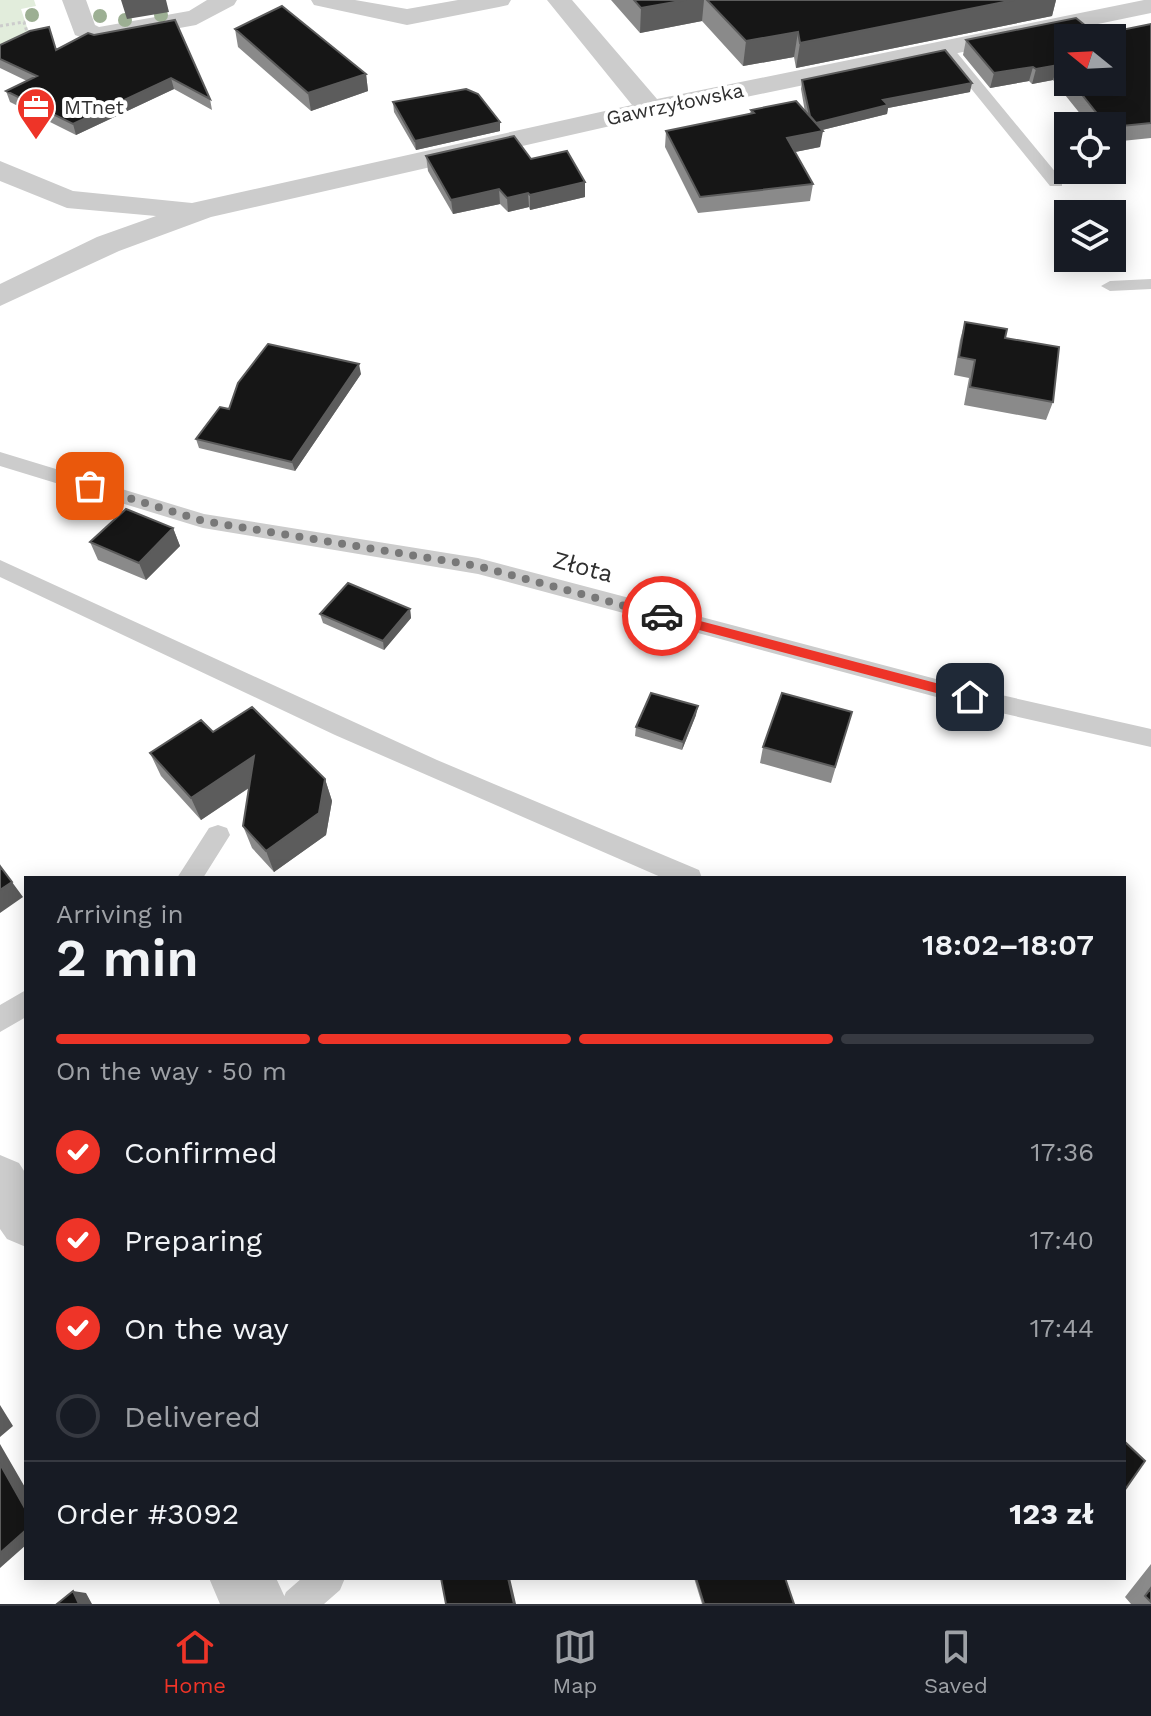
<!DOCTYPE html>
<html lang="en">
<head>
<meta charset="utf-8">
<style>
	:root { --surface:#171b24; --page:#242831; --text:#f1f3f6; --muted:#9ea1a6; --line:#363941; --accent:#ee3428 }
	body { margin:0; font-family:"Work Sans",sans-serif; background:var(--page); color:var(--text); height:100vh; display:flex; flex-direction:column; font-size:30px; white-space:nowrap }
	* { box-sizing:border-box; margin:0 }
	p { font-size:26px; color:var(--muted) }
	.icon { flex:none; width:44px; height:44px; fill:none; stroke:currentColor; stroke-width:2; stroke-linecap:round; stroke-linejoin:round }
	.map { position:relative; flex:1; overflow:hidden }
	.sheet { position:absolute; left:24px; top:876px; width:1102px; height:704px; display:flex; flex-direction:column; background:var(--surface); border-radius:0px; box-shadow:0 4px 20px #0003 }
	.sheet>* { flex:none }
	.needle { width:52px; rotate:288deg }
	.buttons { position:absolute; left:1054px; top:24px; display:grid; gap:16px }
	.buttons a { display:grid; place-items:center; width:72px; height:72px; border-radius:0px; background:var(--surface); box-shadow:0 4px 20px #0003; font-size:40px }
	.pin { position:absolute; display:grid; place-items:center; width:68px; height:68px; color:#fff; margin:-34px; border-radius:16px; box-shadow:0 4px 12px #0006 }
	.courier { position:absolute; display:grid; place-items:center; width:80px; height:80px; margin:-40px; border:6px solid #ee3428; border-radius:50%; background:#fff; color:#222; box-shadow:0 2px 10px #0007 }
	.head em { font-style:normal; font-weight:600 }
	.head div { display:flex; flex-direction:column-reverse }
	.head { display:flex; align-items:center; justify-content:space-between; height:136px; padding:0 32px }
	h1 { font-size:52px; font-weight:600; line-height:60px }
	.bar { display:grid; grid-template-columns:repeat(4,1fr); gap:12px 8px; align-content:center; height:96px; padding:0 32px }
	.bar i { height:10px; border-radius:6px; background:var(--line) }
	.bar .active { background:var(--accent) }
	.bar p { grid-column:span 4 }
	.line { display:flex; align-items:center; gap:20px; padding:0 32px; border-top:2px solid var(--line) }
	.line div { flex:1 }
	ol { padding:0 32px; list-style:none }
	li { display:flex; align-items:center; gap:24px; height:88px }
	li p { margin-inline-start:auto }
	li .icon { padding:8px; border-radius:50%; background:var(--accent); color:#fff; stroke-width:4 }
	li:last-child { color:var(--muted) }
	li i { width:44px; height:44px; border:4px solid var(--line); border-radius:50% }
	.dock { display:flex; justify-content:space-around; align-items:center; height:112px; border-top:2px solid var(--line); background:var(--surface); font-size:22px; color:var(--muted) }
	.dock a { display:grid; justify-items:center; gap:4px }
	.dock .active { color:var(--accent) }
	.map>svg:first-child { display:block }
	.green { fill:#e2eddc }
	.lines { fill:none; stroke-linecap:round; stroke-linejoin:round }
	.path { stroke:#ccc; stroke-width:3; stroke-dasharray:3 3; stroke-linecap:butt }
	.service { fill:#ccc; fill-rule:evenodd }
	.minor { fill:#ccc; fill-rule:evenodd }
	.tree { fill:#9caf93 }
	.wall { fill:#8a8a8a; fill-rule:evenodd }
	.shaded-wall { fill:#5c5c5c }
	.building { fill:#161616; stroke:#5c5c5c; stroke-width:2 }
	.route { fill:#ee3428 }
	.done { stroke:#787878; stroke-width:8; stroke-dasharray:0 14.4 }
	.labels { text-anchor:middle; stroke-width:8; stroke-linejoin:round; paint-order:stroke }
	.far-street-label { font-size:20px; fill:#2f2f2f; stroke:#fff }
	.far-poi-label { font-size:20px; fill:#2f2f2f; stroke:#fff; text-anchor:start }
	.street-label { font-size:24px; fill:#2f2f2f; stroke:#fff }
</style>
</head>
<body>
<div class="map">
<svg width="1151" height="1604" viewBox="0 0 1151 1604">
	<rect width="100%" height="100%" fill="#fff"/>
	<!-- green -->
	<path class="green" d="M0 0H34L36 6 21 9 32 42 0 53Z"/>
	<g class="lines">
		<!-- path -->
		<path class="path" d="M0 26 24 22 27 32 33 31"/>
		<!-- service -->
		<path class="service" d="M944 42 949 43 1062 180V186H1050L939 49V43Z
			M1151 279V289L1110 291 1101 286 1110 281Z
			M0 452 204 514 478 558 970 688 1151 729V747L970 706 478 574 203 528 0 466Z
			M0 560 437 760 699 870 702 878H663L335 735 0 577Z
			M218 825 227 828 230 835 203 878H177L209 828Z
			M26 990V1017L0 1032V1005Z
			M302 1578H345L340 1590 324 1604H281L286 1592Z"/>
		<!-- minor -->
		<path class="minor" d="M62 0H86L95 25 99 27 189 11 207 0H237L234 5 196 25 97 43 75 35Z
			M311 0H355L407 9 458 0H511L508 5 499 7 407 25 314 5Z
			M547 0H572L657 99 1144 0H1151V13L650 117 211 217 119 251 0 306V284L97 237 156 216 67 208 0 181V161L73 191 192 203 632 105Z
			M0 1155 19 1163 26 1174V1247L7 1239 0 1229Z
			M209 1578H276L288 1604H220Z"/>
	</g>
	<!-- trees -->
	<g class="tree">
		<circle cx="32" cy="15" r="7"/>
		<circle cx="161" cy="15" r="7"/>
		<circle cx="100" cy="16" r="7"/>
		<circle cx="125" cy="20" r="7"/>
	</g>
	<!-- wall -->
	<path class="wall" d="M611 0H1056L1052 16 796 68 794 57 743 66 702 21 640 33Z
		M1151 24V138L1112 142V126H1090L1053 80 1032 84 1029 81 990 88 963 55 966 40 1097 35ZM1068 38 1112 82H1068Z
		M235 29 366 74 368 91 311 111 238 47Z
		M88 33 210 99 212 110 174 89 76 135 10 102 6 91 27 81 0 68V45L56 50Z
		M802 80 970 92 888 108 887 114 822 130 820 147 795 152 813 184 810 201 698 213 665 147 666 131 750 114 751 110 805 112 801 89Z
		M393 102 500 131 416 150 394 112Z
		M426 156 531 159 585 182V197L530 210 529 207 508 212 500 204 453 214 428 171Z
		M965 322 1005 338 1053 402 1046 420 964 405 969 378 954 375 960 340Z
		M361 374 295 471 199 448 196 439 229 409Z
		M173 528 180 546 146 580 98 560 90 542Z
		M410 609 411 618 384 650 323 623 320 614Z
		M852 712 831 783 760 763 763 747Z
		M696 715 682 750 635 736 636 727Z
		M213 732 325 779 332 801 326 835 274 872 252 848 243 826 249 788 201 820 161 776 150 753Z
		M1151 1564V1604H1131L1125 1597Z
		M694 1578H785L794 1604H702Z"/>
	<!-- shaded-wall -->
	<path class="shaded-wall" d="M121 0H166L169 12 127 19Z
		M686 0H704L702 21 640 33 641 8Z
		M1014 0H1056L1052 16 796 68 800 43Z
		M798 32 794 57 743 66 746 41Z
		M1058 65 1053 80 1032 84 1036 69Z
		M1033 67 1029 81 990 88 994 73Z
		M366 74 368 91 311 111 308 93Z
		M171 78 174 89 76 135 73 124Z
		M972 83 970 92 888 108 887 114 810 133 811 124 883 100Z
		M500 122V131L416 150 415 141Z
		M823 131 820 147 785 154 787 138Z
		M585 182V197L530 210V195Z
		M499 189 500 204 453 214 451 200Z
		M528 193 529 207 508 212 507 198Z
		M359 364 361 374 295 471 292 462Z
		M173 528 180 546 146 580 139 563Z
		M410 609 411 618 384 650 383 641Z
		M698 706 696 715 682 750 683 742Z
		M254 756 262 779 201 820 191 798Z
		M325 779 332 801 326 835 274 872 266 851Z
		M12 882 23 897 0 913V890Z
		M0 1405 13 1426 0 1437Z
		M0 1444 26 1489V1510L0 1464Z
		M26 1530V1545L0 1568V1553Z
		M508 1578H510L516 1604H514Z
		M73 1591 86 1593 92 1604H79Z"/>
	<!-- building -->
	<path class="building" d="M634 0H686L641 8Z
		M707 0H1014L800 43 798 32 746 41Z
		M282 6 366 74 308 93 235 29Z
		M1076 18 1097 35 1151 24V123L1112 127V126H1107L1072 82H1112V38H1068V77L1058 65 1036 69 1033 67 994 73 966 40Z
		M175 20 210 99 171 78 73 124 6 91 37 76 0 59V45L30 31 49 27 56 50 88 33 94 35Z
		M945 50 972 83 883 100 888 105 816 123 810 116 802 80Z
		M466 89 478 94 500 122 415 141 393 102Z
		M796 101 823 131 787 138 813 184 700 197 666 131 754 113 751 110Z
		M514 136 531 159 567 151 585 182 530 195 528 193 507 198 499 189 451 200 426 156Z
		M965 322 1007 329 1005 338 1059 347 1053 402 970 387 975 360 959 357Z
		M268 344 359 364 292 462 196 439 220 407 229 409 238 383Z
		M126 509 173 528 139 563 90 542Z
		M348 583 410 609 383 641 320 614Z
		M651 693 698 706 683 742 636 727Z
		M782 693 852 712 835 767 763 747Z
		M252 707 325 779 319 813 266 851 243 826 254 756 191 798 150 753 201 720 213 732Z
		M0 866 12 882 0 890Z
		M1124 1441 1145 1461 1124 1491Z
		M0 1464 26 1510V1530L0 1553Z
		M441 1578H508L514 1604H446Z
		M696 1578H785L794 1604H704Z
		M1151 1588V1602L1145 1596Z
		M73 1591 79 1604H57Z"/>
	<!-- route -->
	<path class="route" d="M662 611 970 692 976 697 970 702 658 619V613Z"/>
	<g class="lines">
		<!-- done -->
		<path class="done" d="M90 486 203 521 478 566 662 616"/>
	</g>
	<!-- icons -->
	<defs>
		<symbol id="office-pin" viewBox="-11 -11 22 30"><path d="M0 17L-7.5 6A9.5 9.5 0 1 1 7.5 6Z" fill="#ee3428" stroke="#fff"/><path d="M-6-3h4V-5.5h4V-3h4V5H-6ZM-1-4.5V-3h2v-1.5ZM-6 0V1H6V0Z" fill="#fff"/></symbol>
	</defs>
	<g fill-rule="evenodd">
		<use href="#office-pin" x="14" y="85" width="44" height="60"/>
	</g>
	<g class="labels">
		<!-- far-street labels -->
		<g class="far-street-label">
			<text transform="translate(675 104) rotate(-12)" y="7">Gawrzyłowska</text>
		</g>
		<!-- far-poi labels -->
		<g class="far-poi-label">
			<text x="64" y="114">MTnet</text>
		</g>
		<!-- street labels -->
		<g class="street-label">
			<text transform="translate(583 567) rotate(15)" y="8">Złota</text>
		</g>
	</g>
</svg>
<div class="buttons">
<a><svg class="needle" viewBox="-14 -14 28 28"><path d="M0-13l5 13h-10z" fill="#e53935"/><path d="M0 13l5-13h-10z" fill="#9ea1a6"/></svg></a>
<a><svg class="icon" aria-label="locate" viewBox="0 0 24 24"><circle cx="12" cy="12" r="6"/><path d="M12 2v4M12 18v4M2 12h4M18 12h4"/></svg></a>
<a><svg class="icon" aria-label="layers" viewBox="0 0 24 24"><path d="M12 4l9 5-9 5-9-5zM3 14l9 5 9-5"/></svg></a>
</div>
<div class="pin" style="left:90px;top:486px;background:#ea580c"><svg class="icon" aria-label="bag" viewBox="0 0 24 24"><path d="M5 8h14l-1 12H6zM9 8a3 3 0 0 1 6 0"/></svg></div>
<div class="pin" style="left:970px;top:697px;background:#1f2937"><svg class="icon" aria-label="home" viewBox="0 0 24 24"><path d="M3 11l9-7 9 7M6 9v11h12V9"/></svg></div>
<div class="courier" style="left:662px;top:616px"><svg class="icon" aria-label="car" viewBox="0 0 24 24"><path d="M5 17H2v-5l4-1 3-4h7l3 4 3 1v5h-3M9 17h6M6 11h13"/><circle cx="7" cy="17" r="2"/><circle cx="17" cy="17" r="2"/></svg></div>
<section class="sheet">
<div class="head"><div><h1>2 min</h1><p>Arriving in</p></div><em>18:02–18:07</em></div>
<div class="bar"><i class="active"></i><i class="active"></i><i class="active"></i><i></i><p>On the way · 50 m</p></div>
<ol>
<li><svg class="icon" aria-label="check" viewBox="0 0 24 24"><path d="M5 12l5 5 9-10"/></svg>Confirmed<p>17:36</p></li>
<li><svg class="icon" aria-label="check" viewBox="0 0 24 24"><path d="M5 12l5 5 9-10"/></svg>Preparing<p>17:40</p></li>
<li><svg class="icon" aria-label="check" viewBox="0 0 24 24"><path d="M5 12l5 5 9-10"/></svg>On the way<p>17:44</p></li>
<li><i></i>Delivered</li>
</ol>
<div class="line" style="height:104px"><div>Order #3092</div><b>123 zł</b></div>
</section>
</div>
<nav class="dock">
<a class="active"><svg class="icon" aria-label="home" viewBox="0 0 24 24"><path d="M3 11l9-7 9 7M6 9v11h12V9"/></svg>Home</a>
<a><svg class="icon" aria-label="map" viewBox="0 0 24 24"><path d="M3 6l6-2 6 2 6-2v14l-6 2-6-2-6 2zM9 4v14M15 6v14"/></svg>Map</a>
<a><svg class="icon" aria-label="saved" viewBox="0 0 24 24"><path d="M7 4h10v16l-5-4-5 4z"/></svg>Saved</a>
</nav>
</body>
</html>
